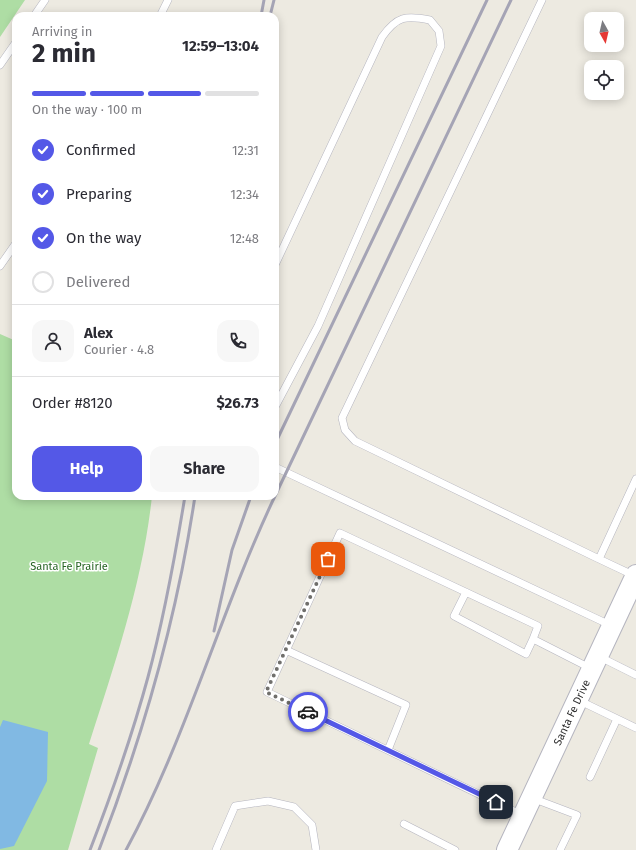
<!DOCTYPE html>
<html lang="en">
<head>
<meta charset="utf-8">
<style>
	:root { --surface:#fff; --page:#f7f7f7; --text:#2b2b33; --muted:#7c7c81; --line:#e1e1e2; --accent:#5458e7 }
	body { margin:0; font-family:"Fira Sans",sans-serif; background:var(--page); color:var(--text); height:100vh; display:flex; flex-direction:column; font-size:15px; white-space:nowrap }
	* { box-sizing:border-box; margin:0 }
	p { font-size:13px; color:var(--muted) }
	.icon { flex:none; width:22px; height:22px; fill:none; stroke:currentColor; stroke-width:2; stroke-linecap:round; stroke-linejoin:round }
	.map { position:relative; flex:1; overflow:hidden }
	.side { position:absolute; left:12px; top:12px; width:267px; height:488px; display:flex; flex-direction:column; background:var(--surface); border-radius:12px; box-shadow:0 2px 10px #0003 }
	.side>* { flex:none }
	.needle { width:26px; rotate:172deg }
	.buttons { position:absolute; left:584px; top:12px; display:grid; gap:8px }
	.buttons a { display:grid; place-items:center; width:40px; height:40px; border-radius:8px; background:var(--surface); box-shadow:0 2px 10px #0003; font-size:20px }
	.pin { position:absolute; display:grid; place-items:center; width:34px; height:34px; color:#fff; margin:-17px; border-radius:8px; box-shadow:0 2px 6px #0006 }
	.courier { position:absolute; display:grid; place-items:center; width:40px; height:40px; margin:-20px; border:3px solid #5458e7; border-radius:50%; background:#fff; color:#222; box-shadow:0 1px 5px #0007 }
	.summary em { font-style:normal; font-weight:700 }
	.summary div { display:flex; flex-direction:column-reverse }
	.summary { display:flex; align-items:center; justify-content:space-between; height:68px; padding:0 20px }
	h1 { font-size:26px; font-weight:700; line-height:30px }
	.bar { display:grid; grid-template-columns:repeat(4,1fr); gap:6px 4px; align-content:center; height:48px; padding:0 20px }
	.bar i { height:5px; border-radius:3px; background:var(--line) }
	.bar .active { background:var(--accent) }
	.bar p { grid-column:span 4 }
	.line { display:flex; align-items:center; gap:10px; padding:0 20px; border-top:1px solid var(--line) }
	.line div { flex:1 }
	.round { display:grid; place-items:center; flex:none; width:42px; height:42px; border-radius:12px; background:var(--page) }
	ol { padding:0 20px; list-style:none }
	li { display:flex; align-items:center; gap:12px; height:44px }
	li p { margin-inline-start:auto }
	li .icon { padding:4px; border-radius:50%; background:var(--accent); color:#fff; stroke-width:4 }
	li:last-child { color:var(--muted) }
	li i { width:22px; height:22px; border:2px solid var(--line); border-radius:50% }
	.primary-button { display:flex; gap:8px; margin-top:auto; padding:8px 20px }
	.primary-button a { flex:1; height:46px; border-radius:12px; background:var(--accent); color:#fff; font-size:16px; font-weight:700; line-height:46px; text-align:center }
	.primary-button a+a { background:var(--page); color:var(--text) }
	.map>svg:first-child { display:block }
	.green { fill:#aedda4 }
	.water { fill:#81b9e3 }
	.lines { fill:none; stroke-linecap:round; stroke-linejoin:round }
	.lane-casing { stroke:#b5b5bf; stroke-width:8 }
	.secondary-casing { stroke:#b5b5bf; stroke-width:22 }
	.lane { stroke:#fff; stroke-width:7 }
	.secondary { stroke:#fff; stroke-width:20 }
	.rail { stroke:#a5a4b5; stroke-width:3 }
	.done { stroke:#706f6c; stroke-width:4; stroke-dasharray:0 7.2 }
	.route { stroke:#5458e7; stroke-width:5 }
	.labels { text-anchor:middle; stroke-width:3; stroke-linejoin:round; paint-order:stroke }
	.park-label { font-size:11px; fill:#266423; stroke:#fff }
	.street-label { font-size:11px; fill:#2d2d2d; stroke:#fff }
</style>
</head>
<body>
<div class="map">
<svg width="636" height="850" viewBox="0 0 636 850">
	<rect width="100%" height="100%" fill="#edeae1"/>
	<!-- green -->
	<path class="green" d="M0 0H25L0 37Z
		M0 334 16 341V496H152C143 581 115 663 89 744L98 748 68 850H0Z"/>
	<!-- water -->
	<path class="water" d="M3 720 48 732 47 781 14 846 0 849V727Z"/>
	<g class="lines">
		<defs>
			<path id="lane" d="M542 0 342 418 345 430 355 441 599 559 636 479
				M34 16 45 0
				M160 16 168 0
				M0 65 16 42
				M275 265 382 37C397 16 406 15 430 20L439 31 441 46 318 326 275 407
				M0 266 16 243
				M275 467 610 625
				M599 559 635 576
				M466 592 454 616 526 654 533 639
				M286 650 406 705 388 750
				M598 656 636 675
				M578 700 636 728
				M590 777 617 719
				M532 798 577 815 560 850
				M522 815 267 692 340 533 538 626 533 639 590 668
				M404 824 455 850
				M216 850 235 806 268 801 294 807 312 825 316 850"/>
			<g id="secondary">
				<path id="s1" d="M507 850 636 575"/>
			</g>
		</defs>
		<!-- lane casing -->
		<use href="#lane" class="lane-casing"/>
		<!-- secondary casing -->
		<use href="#secondary" class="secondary-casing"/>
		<!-- lane -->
		<use href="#lane" class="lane"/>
		<!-- secondary -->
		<use href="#secondary" class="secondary"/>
		<!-- rail -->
		<path class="rail" d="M261 16 264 0
			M270 16 274 0
			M275 444 487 0
			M275 496 511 0
			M214 631 232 550 251 496
			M90 850C112 793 132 736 148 677 164 618 175 557 185 496
			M99 850C143 736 177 617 195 496
			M126 850C187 737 220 612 275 496"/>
	</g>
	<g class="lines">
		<!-- done -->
		<path class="done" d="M308 712 266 692 328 559"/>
		<!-- route -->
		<path class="route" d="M308 712 496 802"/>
	</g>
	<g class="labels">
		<!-- park labels -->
		<g class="park-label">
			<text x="69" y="570">Santa Fe Prairie</text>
		</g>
		<!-- street labels -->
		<g class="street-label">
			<text dy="4" stroke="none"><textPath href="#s1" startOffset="152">Santa Fe Drive</textPath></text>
		</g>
	</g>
</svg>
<div class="buttons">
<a><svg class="needle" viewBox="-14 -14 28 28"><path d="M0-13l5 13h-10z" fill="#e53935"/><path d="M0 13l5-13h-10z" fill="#7c7c81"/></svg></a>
<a><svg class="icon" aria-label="locate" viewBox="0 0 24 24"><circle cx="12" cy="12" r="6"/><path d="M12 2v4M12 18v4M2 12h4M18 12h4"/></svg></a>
</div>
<div class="pin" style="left:328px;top:559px;background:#ea580c"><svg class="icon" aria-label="bag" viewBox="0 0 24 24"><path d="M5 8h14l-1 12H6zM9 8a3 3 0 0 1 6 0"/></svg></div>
<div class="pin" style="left:496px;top:802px;background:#1f2937"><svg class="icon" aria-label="home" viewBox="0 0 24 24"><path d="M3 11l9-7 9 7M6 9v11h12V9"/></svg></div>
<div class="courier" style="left:308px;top:712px"><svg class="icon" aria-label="car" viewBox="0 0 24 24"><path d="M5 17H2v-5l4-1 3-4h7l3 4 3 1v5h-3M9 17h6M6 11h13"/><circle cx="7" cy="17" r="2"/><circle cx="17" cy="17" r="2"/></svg></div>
<section class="side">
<div class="summary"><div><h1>2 min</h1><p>Arriving in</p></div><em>12:59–13:04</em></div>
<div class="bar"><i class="active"></i><i class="active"></i><i class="active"></i><i></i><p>On the way · 100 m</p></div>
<ol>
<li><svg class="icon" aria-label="check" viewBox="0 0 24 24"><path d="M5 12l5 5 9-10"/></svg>Confirmed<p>12:31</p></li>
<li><svg class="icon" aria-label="check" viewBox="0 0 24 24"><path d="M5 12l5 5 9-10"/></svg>Preparing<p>12:34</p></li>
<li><svg class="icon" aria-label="check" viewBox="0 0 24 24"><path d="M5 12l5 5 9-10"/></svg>On the way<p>12:48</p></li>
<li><i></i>Delivered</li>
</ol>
<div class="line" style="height:72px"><a class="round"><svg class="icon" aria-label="person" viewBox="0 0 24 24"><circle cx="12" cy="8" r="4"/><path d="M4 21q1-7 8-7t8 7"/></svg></a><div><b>Alex</b><p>Courier · 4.8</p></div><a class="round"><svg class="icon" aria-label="phone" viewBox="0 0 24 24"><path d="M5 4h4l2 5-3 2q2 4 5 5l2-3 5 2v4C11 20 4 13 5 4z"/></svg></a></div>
<div class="line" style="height:52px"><div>Order #8120</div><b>$26.73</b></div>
<div class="primary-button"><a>Help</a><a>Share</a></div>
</section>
</div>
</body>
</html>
